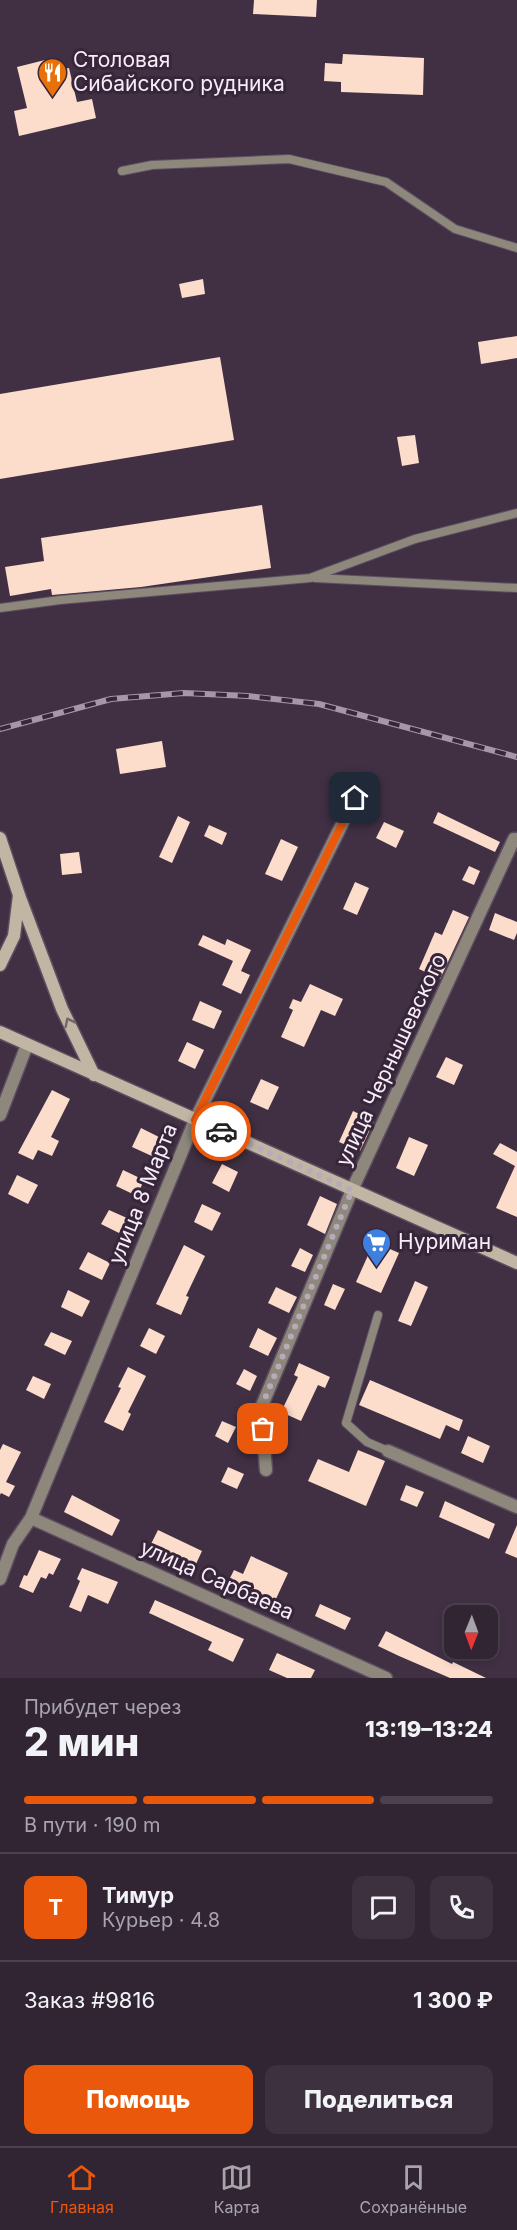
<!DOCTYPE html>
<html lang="ru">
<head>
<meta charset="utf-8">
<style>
	:root { --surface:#312433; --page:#3d303f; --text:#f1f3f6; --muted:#a8a4ac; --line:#4c414e; --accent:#ea580c }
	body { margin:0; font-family:Inter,sans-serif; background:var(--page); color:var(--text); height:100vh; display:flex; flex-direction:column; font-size:22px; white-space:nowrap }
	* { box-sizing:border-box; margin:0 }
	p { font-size:20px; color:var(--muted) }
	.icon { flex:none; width:33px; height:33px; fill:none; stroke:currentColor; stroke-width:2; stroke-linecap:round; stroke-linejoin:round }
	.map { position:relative; height:1678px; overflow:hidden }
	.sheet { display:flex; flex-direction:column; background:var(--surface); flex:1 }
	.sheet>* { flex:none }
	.needle { width:39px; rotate:181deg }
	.tools { position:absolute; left:444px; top:1605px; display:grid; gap:12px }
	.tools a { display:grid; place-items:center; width:54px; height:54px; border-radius:12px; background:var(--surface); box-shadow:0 3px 9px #0003,0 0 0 2px var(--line); font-size:30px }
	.pin { position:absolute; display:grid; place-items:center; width:51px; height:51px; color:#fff; margin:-26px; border-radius:12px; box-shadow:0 3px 9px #0006 }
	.courier { position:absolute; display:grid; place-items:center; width:60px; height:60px; margin:-30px; border:4px solid #ea580c; border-radius:50%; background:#fff; color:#222; box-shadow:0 2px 8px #0007 }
	.headline em { font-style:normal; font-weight:800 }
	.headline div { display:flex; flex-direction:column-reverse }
	.headline { display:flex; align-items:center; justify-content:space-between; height:102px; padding:0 24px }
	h1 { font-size:39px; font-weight:800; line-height:45px }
	.bar { display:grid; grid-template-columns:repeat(4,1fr); gap:9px 6px; align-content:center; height:72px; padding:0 24px }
	.bar i { height:8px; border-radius:4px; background:var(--line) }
	.bar .active { background:var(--accent) }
	.bar p { grid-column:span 4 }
	.line { display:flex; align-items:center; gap:15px; padding:0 24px; border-top:2px solid var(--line) }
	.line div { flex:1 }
	.round { display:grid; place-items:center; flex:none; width:63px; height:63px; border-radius:12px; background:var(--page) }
	.button { display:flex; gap:12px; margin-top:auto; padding:12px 24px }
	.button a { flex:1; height:69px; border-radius:12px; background:var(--accent); color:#fff; font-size:24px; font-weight:800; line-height:69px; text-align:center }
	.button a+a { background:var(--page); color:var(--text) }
	.tab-bar { display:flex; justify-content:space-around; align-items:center; height:84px; border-top:2px solid var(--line); background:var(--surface); font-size:16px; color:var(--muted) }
	.tab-bar a { display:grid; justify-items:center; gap:3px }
	.tab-bar .active { color:var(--accent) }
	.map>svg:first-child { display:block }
	.building { fill:#fcdccb }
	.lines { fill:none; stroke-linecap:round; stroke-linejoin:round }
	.lane-casing { stroke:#5e4e61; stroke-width:10 }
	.street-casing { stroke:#5e4e61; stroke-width:15 }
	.secondary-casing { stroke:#5e4e61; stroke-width:15 }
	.lane { stroke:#8e887c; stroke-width:8 }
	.street { stroke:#8e887c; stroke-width:12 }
	.secondary { stroke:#c0b6a3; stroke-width:12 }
	.rail-casing { stroke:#a597a7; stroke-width:6 }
	.rail { stroke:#372639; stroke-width:4; stroke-dasharray:11; stroke-linecap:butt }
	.oneway { stroke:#756769 }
	.done { stroke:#b7aab9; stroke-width:6; stroke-dasharray:0 10.8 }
	.route { stroke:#ea580c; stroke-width:8 }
	.labels { text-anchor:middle; stroke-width:6; stroke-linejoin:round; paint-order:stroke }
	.poi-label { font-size:21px; fill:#f7ecf8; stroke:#372639; text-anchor:start }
	.street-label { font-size:21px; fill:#f7ecf8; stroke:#372639 }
</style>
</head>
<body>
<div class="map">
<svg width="517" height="1678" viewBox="0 0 517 1678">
	<rect width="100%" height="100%" fill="#413044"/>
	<!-- building -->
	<path class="building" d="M254 0H317L316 17 253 14Z
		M343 54 424 58 423 95 341 92V82L324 81 325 63 342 64Z
		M45 60 47 73 69 68 77 102 92 99 96 118 19 136 14 111 27 108 17 67Z
		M203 279 205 294 182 298 179 284Z
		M517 336V358L481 364 478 342Z
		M220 357 234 440 0 479V394Z
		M415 435 419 463 402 466 397 437Z
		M262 505 271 568 141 587 52 595 51 589 10 596 5 567 44 561 41 538Z
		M162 741 166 767 120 774 116 749Z
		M438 812 500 842 495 852 433 823Z
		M178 816 190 822 172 863 159 857Z
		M384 822 404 831 396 848 376 838Z
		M209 825 227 833 222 845 204 836Z
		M281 839 298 847 282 881 265 874Z
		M79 852 82 873 62 875 60 854Z
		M469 866 480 871 474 885 462 880Z
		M355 882 369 888 357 915 343 909Z
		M453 910 469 917 440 979 419 969 435 932 442 935Z
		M495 913 517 922V933L514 940 489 930Z
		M203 935 225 945 227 939 251 950 241 971 250 975 241 994 222 985 233 961 198 945Z
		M310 984 343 999 335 1016 321 1010 304 1047 281 1037 293 1010 289 1008 293 999 301 1002Z
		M200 1001 222 1011 214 1029 192 1020Z
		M187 1042 204 1050 195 1069 178 1061Z
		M446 1057 463 1065 454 1085 436 1077Z
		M261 1079 279 1087 268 1110 250 1102Z
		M52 1090 70 1099 51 1137 59 1141 52 1156 38 1150 33 1160 18 1153Z
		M353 1111 374 1121 360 1151 339 1142Z
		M141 1128 163 1139 154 1157 132 1147Z
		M409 1137 428 1145 414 1176 396 1168Z
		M500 1143 517 1152V1217L496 1208 515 1166 493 1154Z
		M222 1164 238 1172 229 1192 212 1183Z
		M123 1170 144 1180 137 1196 116 1186Z
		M17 1175 38 1185 28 1204 8 1194Z
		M320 1196 337 1204 325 1234 307 1225Z
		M202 1204 221 1213 212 1231 194 1222Z
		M109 1210 127 1218 119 1233 101 1224Z
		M374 1242 399 1253 381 1293 356 1282Z
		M184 1245 205 1256 186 1296 189 1297 181 1315 156 1304Z
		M300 1248 313 1255 305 1272 291 1266Z
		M88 1252 110 1263 102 1280 79 1269Z
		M415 1281 428 1287 411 1326 398 1321Z
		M333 1284 345 1289 335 1310 324 1305Z
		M276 1287 297 1297 289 1313 268 1303Z
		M68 1290 90 1301 82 1317 61 1307Z
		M149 1328 165 1336 156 1354 140 1346Z
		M258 1328 277 1338 268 1356 249 1347Z
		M51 1332 72 1341 65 1355 44 1345Z
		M299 1363 330 1377 325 1388 318 1385 301 1421 281 1412 298 1377 294 1375Z
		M128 1367 146 1376 128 1412 131 1414 123 1431 104 1422 121 1388 118 1387Z
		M244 1369 257 1376 250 1391 236 1384Z
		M33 1376 51 1384 44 1399 26 1390Z
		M370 1380 463 1420 459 1431 446 1425 440 1439 359 1405Z
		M222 1421 236 1427 228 1443 215 1436Z
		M468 1436 490 1446 483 1463 461 1453Z
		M3 1444 21 1452 6 1482 15 1486 9 1497 1 1493 0 1495V1450Z
		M358 1450 385 1461 366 1506 308 1481 318 1459 349 1472Z
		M228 1467 244 1474 237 1489 221 1482Z
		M406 1485 424 1492 417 1507 400 1500Z
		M72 1495 120 1520 112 1536 64 1512Z
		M445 1501 495 1524 489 1539 439 1517Z
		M517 1525V1558L505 1553Z
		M158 1530 202 1551 196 1564 151 1544Z
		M39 1550 61 1559 53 1575 49 1573 46 1579 41 1577 33 1593 19 1587 24 1575 27 1576Z
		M251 1556 288 1573 275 1601 229 1580 234 1570 243 1574Z
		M82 1568 118 1582 108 1604 88 1595 81 1612 69 1607 80 1581 77 1579Z
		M155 1600 244 1639 233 1662 208 1650 212 1642 149 1613Z
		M320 1604 351 1618 345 1630 315 1616Z
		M386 1631 452 1664 453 1662 486 1678H450L399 1656 378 1646Z
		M277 1653 315 1670 311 1678H287L269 1670Z"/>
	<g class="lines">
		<defs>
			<path id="lane" d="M122 171 152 165 289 159 386 182 455 229 517 248
				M315 578 517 588
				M0 608 60 600 310 578 415 539 517 513
				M378 1315 346 1423 367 1442 388 1451"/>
			<path id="street" d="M0 1115 27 1045
				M388 1451 517 1507
				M266 1470 261 1408 352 1190 514 839H517
				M31 1518 386 1678
				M0 1579 13 1544 31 1518 195 1120 355 798"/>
			<path id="secondary" d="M0 838 19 895 14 936 0 965
				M19 895 62 1009 94 1075
				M0 1032 517 1263"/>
		</defs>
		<!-- lane casing -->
		<use href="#lane" class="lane-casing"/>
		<!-- street casing -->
		<use href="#street" class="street-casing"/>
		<!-- secondary casing -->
		<use href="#secondary" class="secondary-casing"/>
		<!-- lane -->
		<use href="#lane" class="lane"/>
		<!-- street -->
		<use href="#street" class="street"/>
		<!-- secondary -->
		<use href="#secondary" class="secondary"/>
		<defs>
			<path id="rail" d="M0 729 111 699 184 693 248 696 319 704 517 757"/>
		</defs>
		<!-- rail casing -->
		<use href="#rail" class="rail-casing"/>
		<!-- rail -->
		<use href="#rail" class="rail"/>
	</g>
	<!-- one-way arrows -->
	<defs><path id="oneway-chevron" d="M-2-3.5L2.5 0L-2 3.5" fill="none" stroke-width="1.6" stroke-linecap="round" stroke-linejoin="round" transform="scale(1.5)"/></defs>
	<use class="oneway" href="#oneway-chevron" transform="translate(69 1022) rotate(-116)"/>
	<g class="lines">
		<!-- done -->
		<path class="done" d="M221 1131 352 1190 261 1408 263 1429"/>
		<!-- route -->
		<path class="route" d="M221 1131 195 1120 355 798"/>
	</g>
	<!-- icons -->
	<defs>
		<symbol id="restaurant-pin" viewBox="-11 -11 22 30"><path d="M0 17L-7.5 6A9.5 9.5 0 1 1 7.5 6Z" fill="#e8710a" stroke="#372639"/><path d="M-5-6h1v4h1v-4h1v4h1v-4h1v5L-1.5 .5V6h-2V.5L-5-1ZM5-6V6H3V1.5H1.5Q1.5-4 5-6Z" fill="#fff"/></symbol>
		<symbol id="supermarket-pin" viewBox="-11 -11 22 30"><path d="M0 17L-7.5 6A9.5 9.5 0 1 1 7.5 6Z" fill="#3f7fe0" stroke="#372639"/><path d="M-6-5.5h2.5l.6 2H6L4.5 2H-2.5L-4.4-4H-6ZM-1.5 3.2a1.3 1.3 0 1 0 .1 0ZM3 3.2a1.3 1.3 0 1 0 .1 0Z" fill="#fff"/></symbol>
	</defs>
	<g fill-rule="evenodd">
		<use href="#restaurant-pin" x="36" y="56" width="33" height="45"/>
		<use href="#supermarket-pin" x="360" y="1226" width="33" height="45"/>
	</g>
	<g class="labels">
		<!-- poi labels -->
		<g class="poi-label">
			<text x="73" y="67">Столовая<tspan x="73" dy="24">Сибайского рудника</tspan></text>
			<text x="398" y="1249">Нуриман</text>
		</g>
		<!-- street labels -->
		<g class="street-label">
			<text transform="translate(391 1060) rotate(-65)" y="7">улица Чернышевского</text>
			<text transform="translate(143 1194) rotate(-68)" y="7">улица 8 Марта</text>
			<text transform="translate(217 1580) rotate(24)" y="7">улица Сарбаева</text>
		</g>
	</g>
</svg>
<div class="tools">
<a><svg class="needle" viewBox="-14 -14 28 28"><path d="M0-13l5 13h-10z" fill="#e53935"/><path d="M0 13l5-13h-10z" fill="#a8a4ac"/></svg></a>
</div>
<div class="pin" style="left:263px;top:1429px;background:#ea580c"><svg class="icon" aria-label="bag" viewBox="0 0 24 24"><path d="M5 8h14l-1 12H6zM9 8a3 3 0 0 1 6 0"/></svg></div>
<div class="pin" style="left:355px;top:798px;background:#1f2937"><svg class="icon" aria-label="home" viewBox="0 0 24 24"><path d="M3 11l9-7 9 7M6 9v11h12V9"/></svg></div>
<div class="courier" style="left:221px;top:1131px"><svg class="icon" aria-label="car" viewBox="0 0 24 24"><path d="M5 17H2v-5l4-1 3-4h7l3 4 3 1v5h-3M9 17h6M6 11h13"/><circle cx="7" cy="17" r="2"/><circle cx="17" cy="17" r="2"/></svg></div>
</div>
<section class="sheet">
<div class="headline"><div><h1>2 мин</h1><p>Прибудет через</p></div><em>13:19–13:24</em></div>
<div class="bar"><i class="active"></i><i class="active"></i><i class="active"></i><i></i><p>В пути · 190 m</p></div>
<div class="line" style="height:108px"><b class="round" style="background:var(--accent);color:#fff">Т</b><div><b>Тимур</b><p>Курьер · 4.8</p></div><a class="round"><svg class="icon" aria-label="chat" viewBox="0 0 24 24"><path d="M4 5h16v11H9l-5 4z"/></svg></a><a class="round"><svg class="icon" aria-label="phone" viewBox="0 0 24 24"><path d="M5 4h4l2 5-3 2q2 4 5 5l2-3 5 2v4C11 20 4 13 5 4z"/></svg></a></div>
<div class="line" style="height:78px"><div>Заказ #9816</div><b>1 300 ₽</b></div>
<div class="button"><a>Помощь</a><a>Поделиться</a></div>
</section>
<nav class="tab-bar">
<a class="active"><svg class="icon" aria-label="home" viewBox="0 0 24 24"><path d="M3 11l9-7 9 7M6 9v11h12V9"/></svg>Главная</a>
<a><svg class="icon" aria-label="map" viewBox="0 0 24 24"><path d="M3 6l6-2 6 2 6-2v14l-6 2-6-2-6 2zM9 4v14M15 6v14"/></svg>Карта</a>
<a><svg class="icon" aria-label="saved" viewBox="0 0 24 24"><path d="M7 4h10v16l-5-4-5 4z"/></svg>Сохранённые</a>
</nav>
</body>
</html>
